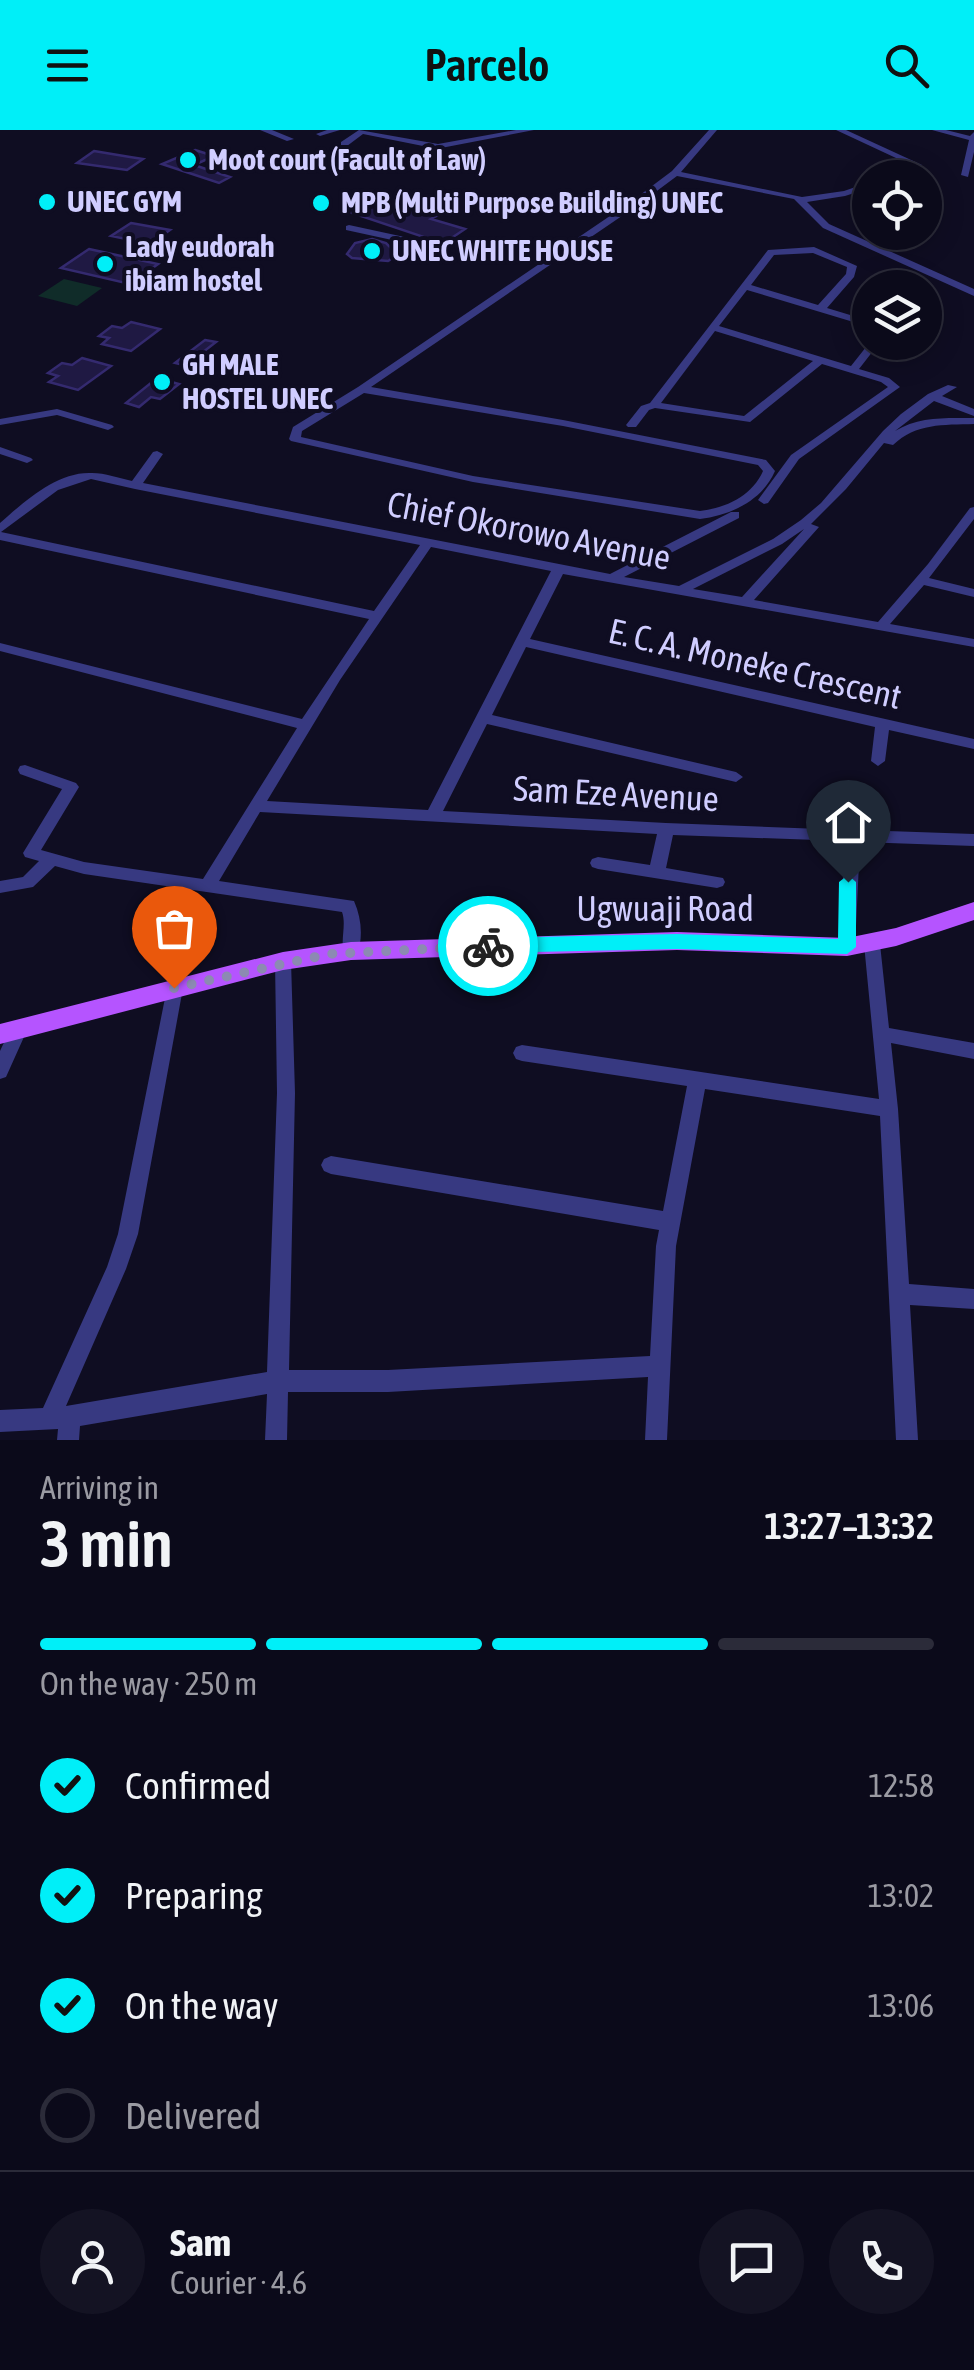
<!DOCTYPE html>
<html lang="en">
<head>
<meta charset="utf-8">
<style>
	:root { --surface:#0b0a1a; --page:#141323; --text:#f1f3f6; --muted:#9a9aa2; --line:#2b2b39; --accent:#00eff8 }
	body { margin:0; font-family:"Asap Condensed",sans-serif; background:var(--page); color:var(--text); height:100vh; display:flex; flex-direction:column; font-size:38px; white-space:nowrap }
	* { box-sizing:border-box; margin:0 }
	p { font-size:32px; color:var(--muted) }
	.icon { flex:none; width:55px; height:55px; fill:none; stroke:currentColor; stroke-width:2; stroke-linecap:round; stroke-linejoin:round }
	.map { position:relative; height:1310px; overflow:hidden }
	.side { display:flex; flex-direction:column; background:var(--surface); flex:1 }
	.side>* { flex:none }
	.buttons { position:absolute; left:852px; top:30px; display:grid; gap:20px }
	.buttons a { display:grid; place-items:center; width:90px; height:90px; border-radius:50%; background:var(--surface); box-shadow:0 5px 25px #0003,0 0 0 2px var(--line); font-size:50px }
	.pin { position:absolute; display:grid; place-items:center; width:85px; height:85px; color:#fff; margin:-102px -42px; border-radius:50% 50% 50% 0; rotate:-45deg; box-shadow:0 0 10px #0007 }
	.pin .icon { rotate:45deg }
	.courier { position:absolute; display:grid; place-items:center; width:100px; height:100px; margin:-50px; border:8px solid #00eff8; border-radius:50%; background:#fff; color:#222; box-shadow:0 2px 12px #0007 }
	.summary em { font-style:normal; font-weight:600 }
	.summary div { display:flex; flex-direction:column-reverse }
	.summary { display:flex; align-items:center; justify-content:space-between; height:170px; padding:0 40px }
	h1 { font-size:65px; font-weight:600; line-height:75px }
	.bar { display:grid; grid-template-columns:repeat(4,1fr); gap:15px 10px; align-content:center; height:120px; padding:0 40px }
	.bar i { height:12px; border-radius:8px; background:var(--line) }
	.bar .on { background:var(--accent) }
	.bar p { grid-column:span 4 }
	.line { display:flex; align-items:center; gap:25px; padding:0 40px; border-top:2px solid var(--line) }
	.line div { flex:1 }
	.round { display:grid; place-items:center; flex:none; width:105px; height:105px; border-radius:52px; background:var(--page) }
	ol { padding:0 40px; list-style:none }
	li { display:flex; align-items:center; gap:30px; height:110px }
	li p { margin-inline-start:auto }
	li .icon { padding:10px; border-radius:50%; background:var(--accent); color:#111; stroke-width:4 }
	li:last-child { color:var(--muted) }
	li i { width:55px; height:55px; border:5px solid var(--line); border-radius:50% }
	header { display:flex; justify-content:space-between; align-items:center; height:130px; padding:0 40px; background:var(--accent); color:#111; font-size:45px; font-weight:600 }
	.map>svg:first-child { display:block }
	.green { fill:#102c29 }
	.building { fill:#1f1943; stroke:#342a6f; stroke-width:2.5 }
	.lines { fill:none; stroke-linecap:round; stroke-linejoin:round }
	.minor { fill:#373981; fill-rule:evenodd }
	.major { fill:#b554ff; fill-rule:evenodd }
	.route { fill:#00eff8 }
	.done { stroke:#8c8ab2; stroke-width:10; stroke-dasharray:0 18 }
	.poi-dot { fill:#00eff8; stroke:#0f0d22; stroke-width:4 }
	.labels { text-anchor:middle; stroke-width:8; stroke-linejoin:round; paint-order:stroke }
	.far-poi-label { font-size:30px; font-weight:bold; fill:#d0cdff; stroke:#0f0d22; text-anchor:start }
	.street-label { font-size:35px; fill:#d0cdff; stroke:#0f0d22 }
</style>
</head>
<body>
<header><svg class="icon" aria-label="menu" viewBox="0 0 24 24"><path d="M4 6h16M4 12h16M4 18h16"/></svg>Parcelo<svg class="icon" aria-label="search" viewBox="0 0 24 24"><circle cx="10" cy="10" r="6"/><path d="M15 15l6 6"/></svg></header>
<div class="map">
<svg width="974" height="1310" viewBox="0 0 974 1310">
	<rect width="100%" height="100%" fill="#0f0d22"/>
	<!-- green -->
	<path class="green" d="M64 149 102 158 77 176 38 166Z"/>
	<!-- building -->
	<path class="building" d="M195 20 214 26 194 35 230 47 219 53 162 34Z
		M94 21 130 27 143 29 127 40 77 33Z
		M364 71 394 80 404 73 442 83 431 89 465 99 444 113 433 115 424 107 346 81Z
		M131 93 170 100 150 114 111 106Z
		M372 109 386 113 398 125 388 131 352 128 347 124 355 113Z
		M89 119 158 134 130 154 61 138Z
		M131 192 160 199 131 221 102 214 109 208 99 206 112 196 122 198Z
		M205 210 216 212 203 222 212 224 195 238 175 233Z
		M82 228 111 236 78 260 49 252 58 246 48 243 62 233 72 235Z
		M157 248 179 254 160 269 151 267 139 277 126 273Z"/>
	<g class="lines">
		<!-- minor -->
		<path class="minor" d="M260 0H272L294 9 287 11Z
			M327 0H340L320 6 316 4Z
			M359 0 438 14 516 0H534L441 18 435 30 401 43 397 41 398 39 429 26 433 18 363 4 347 16H341V12Z
			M709 0H717L681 42 802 67 844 61 870 52V58L845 66 807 72 829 94 974 159V166L823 98 794 69 677 46 638 75 371 257 563 290 766 330 775 341C762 371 731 385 700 389L473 352 291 311 289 309 293 297 358 257 632 71 672 41ZM364 263 563 296 758 335 763 341C752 366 726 378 700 381L473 346 301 307 302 301Z
			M836 0H846L922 35 900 48H889L911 35Z
			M932 0H946L970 6 974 2V22L968 47 961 45 969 10Z
			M349 95 423 111 424 122 416 124 415 115 346 100V96Z
			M814 117 857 136 854 147 827 178 870 191V197L747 160 719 196 851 236 870 212H880L859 239 889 248 900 257 799 329 768 373 764 374 758 370 791 325 888 257 881 252 822 234 750 292 655 278 649 280 636 297H628L626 295 641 276 650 273 768 120ZM813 123 847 137 846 144 818 175 751 155 774 125ZM715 201 813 231 744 286 661 273Z
			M948 255 957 257 942 266 974 279V286L934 271 895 301C919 286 947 288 974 288V294C943 295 916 293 893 315L884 313 846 359 811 394 819 397 754 470 878 492 928 434 970 378 974 377V389L929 448 974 459V467L924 455 890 494 974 509V517L563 444 530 509 974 609V619L889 600 885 631 878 636 871 631 875 597 526 517 492 585 736 642 743 647 736 652 487 594 443 681 666 693 847 700 853 697 859 700 974 704V716L860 712 855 817 853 822 847 824 841 822 839 817 845 711 673 705 666 738 723 748 725 752 723 756 717 758 598 739 592 737 590 733 592 729 598 727 650 735 657 704 260 682 219 751 354 771C362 789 363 808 357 826L351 828 345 826C339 812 347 796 342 782L84 744 55 736 33 757 0 763V751L23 747 39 731 25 727 23 723 62 659 20 644 18 640 20 636 25 635 76 653 79 657 41 720 84 732 203 749 297 598 0 521V513L302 589 369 489 0 410V393C24 372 57 341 92 343 105 343 119 348 132 351L153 322 157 321 163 324 143 353 610 444 731 382H739V388L624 447 679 456 773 409 801 390 821 373 883 301 901 284 928 264ZM91 349 135 359 420 415 374 481 1 402 58 360ZM804 399 742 467 693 459 782 414ZM431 417 551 441 428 680 267 671 340 550Z
			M57 279 112 295 114 297 108 300 57 285 0 295V289Z
			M0 317 31 328 33 330 27 333 0 324Z
			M872 807 878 809 880 814 889 898 974 913V929L891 913 898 979 909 1154 974 1159V1179L910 1175 918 1310H896L880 986 705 959 676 1116 667 1310H645L648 1247 388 1262H288L287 1310H265L267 1264 80 1296 79 1310H57L58 1299 0 1302V1280L43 1278 107 1137 118 1104 168 853 174 851 180 853 183 858 138 1104 126 1139 66 1276 267 1242 277 963 275 831 277 826 283 824 289 826 291 831 295 963 289 1240H388L650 1226 656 1116 659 1100 331 1044 324 1041 321 1035 324 1029 331 1026 663 1081 687 956 522 931 516 929 513 923 516 917 522 915 879 969 864 814 866 809Z
			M19 890 25 893 28 898 6 947 0 949V921L13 893Z"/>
		<!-- major -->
		<path class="major" d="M974 772V790L896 816 847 826 677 820 351 830 283 840 0 914V894L283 822 351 812 677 802 847 808 896 798Z"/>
	</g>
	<!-- route -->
	<path class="route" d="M848 745 856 752V817L847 824 677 819 488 823 479 816 488 808 677 804 838 809 839 752Z"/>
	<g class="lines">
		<!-- done -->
		<path class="done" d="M174 858 329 824 488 816"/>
	</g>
	<!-- markers -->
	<g class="poi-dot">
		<circle cx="188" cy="30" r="10"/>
		<circle cx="47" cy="72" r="10"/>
		<circle cx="321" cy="73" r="10"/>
		<circle cx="372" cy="121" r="10"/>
		<circle cx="105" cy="134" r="10"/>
		<circle cx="162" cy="252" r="10"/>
	</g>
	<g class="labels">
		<!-- far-poi labels -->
		<g class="far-poi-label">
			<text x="208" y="40">Moot court (Facult of Law)</text>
			<text x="67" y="82">UNEC GYM</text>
			<text x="341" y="83">MPB (Multi Purpose Building) UNEC</text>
			<text x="125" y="127">Lady eudorah<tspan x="125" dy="34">ibiam hostel</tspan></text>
			<text x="392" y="131">UNEC WHITE HOUSE</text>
			<text x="182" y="245">GH MALE<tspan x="182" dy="34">HOSTEL UNEC</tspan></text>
		</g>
		<!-- street labels -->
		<g class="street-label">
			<text transform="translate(529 401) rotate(11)" y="12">Chief Okorowo Avenue</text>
			<text transform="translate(755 534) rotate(13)" y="12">E. C. A. Moneke Crescent</text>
			<text transform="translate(616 664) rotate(3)" y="12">Sam Eze Avenue</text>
			<text x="665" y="791">Ugwuaji Road</text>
		</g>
	</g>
</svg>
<div class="buttons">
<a><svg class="icon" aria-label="locate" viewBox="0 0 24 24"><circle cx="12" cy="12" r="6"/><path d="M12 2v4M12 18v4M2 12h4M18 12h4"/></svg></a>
<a><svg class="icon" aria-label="layers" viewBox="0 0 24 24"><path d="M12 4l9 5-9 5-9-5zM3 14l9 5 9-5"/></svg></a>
</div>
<div class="pin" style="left:174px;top:858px;background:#ea580c"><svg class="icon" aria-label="bag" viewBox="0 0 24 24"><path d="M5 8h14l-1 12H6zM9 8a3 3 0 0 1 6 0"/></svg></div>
<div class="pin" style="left:848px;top:752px;background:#1f2937"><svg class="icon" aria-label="home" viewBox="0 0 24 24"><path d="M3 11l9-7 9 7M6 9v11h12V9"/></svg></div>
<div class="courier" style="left:488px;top:816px"><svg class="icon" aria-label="bike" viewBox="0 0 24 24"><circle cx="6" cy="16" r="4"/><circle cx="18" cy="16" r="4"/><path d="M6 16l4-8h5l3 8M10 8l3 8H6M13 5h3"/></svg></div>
</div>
<section class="side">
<div class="summary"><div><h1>3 min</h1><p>Arriving in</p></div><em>13:27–13:32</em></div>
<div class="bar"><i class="on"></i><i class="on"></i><i class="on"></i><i></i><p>On the way · 250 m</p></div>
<ol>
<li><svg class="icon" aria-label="check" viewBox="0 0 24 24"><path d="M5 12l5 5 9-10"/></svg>Confirmed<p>12:58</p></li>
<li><svg class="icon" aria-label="check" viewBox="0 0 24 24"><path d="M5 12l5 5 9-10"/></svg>Preparing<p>13:02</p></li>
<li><svg class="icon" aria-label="check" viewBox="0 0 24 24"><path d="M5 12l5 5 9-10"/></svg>On the way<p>13:06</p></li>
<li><i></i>Delivered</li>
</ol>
<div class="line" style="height:180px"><a class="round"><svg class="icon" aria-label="person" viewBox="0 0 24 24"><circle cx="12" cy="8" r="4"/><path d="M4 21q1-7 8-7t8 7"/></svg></a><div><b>Sam</b><p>Courier · 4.6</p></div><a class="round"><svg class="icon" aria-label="chat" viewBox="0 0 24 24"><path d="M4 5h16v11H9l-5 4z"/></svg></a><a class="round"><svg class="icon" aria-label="phone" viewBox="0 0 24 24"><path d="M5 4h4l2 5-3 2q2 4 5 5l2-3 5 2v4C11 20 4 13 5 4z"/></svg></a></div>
</section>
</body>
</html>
